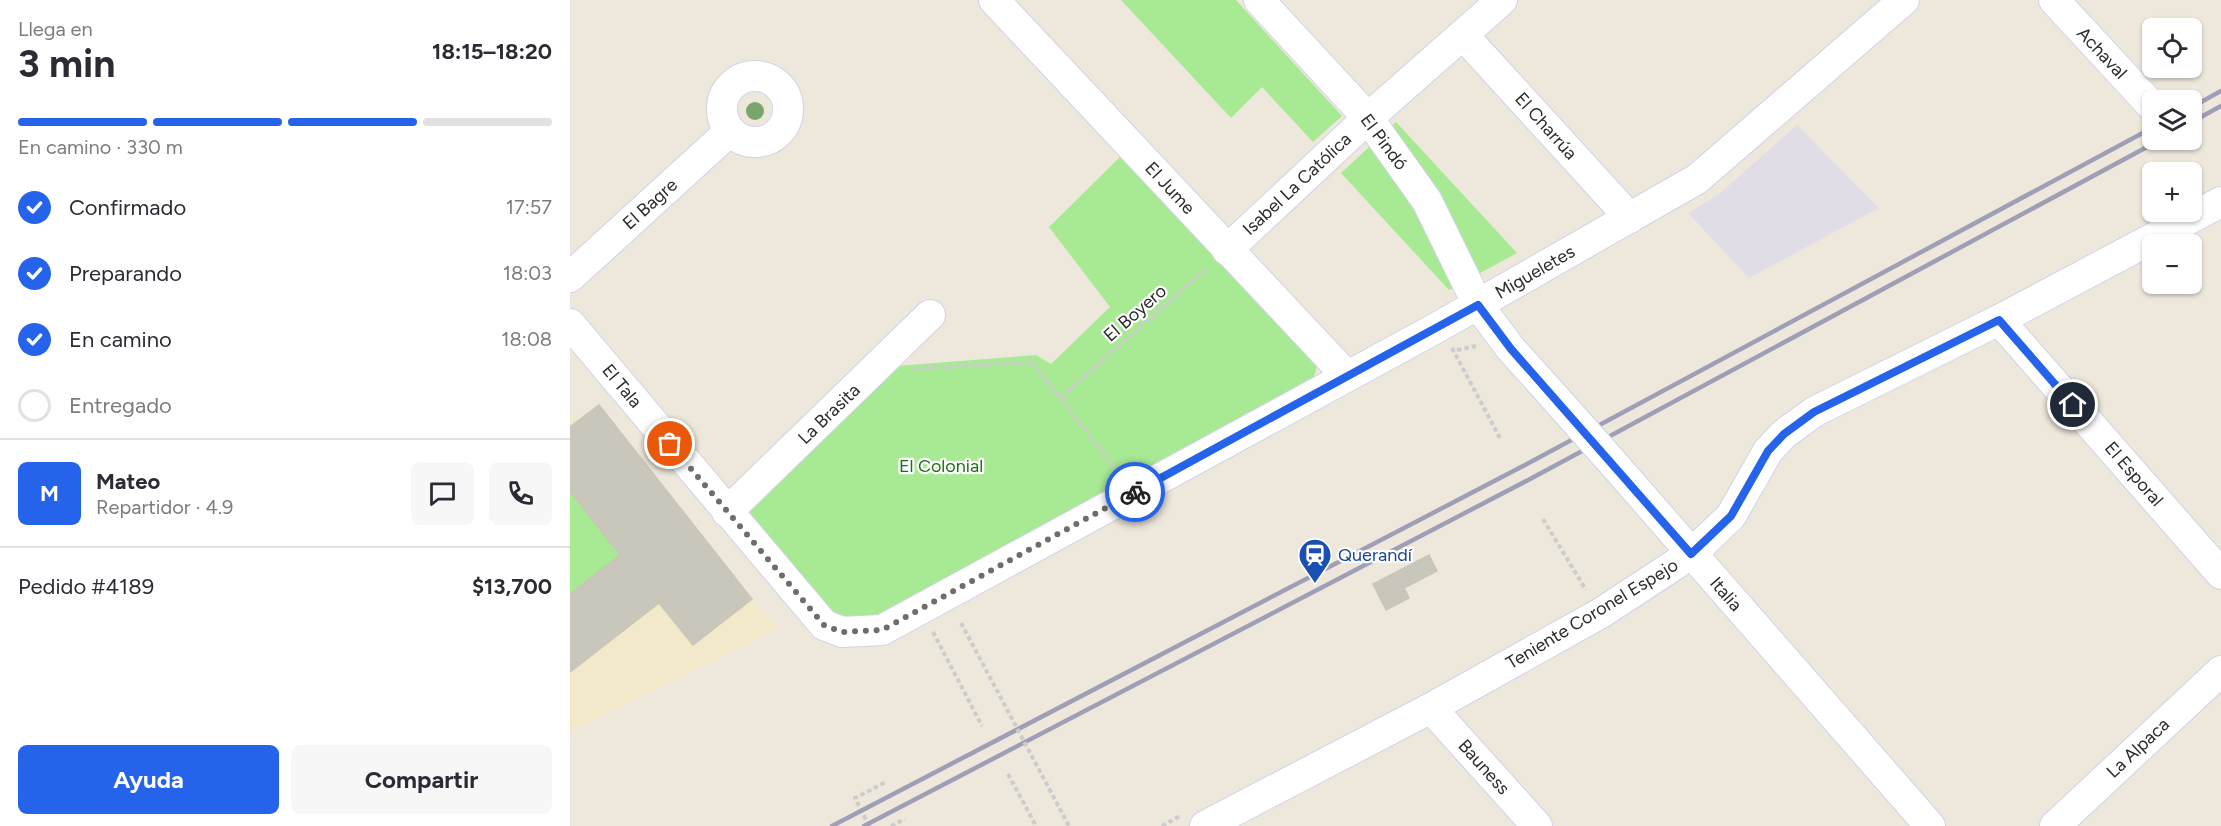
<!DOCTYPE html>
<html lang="es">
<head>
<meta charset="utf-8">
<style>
	:root { --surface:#fff; --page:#f7f7f7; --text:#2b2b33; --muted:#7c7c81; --line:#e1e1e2; --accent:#2563eb }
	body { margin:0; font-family:Figtree,sans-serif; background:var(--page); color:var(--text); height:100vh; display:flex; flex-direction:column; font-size:22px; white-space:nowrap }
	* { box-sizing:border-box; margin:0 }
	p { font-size:20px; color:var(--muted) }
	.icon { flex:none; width:33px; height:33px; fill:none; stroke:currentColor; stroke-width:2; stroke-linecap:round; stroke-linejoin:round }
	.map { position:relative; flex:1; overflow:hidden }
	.drawer { display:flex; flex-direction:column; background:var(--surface); width:570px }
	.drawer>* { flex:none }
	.fabs { position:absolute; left:1572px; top:18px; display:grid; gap:12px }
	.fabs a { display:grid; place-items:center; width:60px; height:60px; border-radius:9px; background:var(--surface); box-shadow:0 2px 4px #0004; font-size:30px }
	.pin { position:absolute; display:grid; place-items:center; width:51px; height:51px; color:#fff; margin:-26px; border:3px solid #fff; border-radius:50%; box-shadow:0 2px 6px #0007 }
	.courier { position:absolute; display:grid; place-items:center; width:60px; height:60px; margin:-30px; border:4px solid #2563eb; border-radius:50%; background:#fff; color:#222; box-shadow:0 2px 8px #0007 }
	.overview em { font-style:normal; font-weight:700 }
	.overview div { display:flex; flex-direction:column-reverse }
	.overview { display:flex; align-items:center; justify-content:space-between; height:102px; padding:0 18px }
	h1 { font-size:39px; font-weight:700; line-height:45px }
	.bar { display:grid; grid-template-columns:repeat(4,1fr); gap:9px 6px; align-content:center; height:72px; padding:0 18px }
	.bar i { height:8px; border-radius:4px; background:var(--line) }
	.bar .selected { background:var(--accent) }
	.bar p { grid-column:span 4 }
	.line { display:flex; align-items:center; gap:15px; padding:0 18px; border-top:2px solid var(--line) }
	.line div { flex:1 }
	.round { display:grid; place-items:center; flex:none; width:63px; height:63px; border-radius:9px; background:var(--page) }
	ol { padding:0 18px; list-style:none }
	li { display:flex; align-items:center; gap:18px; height:66px }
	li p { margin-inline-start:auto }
	li .icon { padding:6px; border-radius:50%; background:var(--accent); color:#fff; stroke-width:4 }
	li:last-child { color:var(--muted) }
	li i { width:33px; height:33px; border:3px solid var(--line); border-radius:50% }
	.cta { display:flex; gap:12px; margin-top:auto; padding:12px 18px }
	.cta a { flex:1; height:69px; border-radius:9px; background:var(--accent); color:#fff; font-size:24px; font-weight:700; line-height:69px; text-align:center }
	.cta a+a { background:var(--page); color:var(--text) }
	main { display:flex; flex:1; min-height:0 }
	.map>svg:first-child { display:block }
	.industrial { fill:#e1dde6 }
	.education { fill:#f1e9ca }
	.green { fill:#a8e994 }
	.building { fill:#c9c6bb; stroke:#cac5b6; stroke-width:1.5 }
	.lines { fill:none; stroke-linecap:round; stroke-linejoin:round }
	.street-casing { stroke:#d1d3e5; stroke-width:32 }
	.path { stroke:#ccc; stroke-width:4; stroke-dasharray:4.5 3; stroke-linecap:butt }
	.street { stroke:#fff; stroke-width:30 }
	.rail { stroke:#9e9fb7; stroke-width:4.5 }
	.street-bridge-casing { stroke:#d1d3e5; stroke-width:32; stroke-linecap:butt }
	.path-bridge { stroke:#ccc; stroke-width:4; stroke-dasharray:4.5 3; stroke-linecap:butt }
	.street-bridge { stroke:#fff; stroke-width:30 }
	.tree { fill:#7ba56e }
	.done { stroke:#6f6d69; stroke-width:6; stroke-dasharray:0 10.8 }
	.route { stroke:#2563eb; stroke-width:8 }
	.labels { text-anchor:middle; stroke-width:4.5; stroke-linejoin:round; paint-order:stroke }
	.street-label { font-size:18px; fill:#2b2b2b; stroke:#fff }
	.park-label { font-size:18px; fill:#1d6f14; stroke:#fff }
	.transit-label { font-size:18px; fill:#164399; stroke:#fff; text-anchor:start }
</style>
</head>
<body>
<main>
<section class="drawer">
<div class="overview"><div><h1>3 min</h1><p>Llega en</p></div><em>18:15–18:20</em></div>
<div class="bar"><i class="selected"></i><i class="selected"></i><i class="selected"></i><i></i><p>En camino · 330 m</p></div>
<ol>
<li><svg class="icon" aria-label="check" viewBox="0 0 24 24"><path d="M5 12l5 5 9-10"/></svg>Confirmado<p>17:57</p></li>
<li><svg class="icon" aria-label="check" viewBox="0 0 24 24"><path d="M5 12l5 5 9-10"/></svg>Preparando<p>18:03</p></li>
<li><svg class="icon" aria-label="check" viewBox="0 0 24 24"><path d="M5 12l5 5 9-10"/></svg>En camino<p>18:08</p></li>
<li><i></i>Entregado</li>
</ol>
<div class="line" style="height:108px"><b class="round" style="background:var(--accent);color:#fff">M</b><div><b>Mateo</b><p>Repartidor · 4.9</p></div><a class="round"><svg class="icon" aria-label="chat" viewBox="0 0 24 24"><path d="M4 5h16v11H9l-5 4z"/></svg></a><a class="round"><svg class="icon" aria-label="phone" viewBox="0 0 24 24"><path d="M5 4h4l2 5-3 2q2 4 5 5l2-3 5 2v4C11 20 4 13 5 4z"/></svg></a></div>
<div class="line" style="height:78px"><div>Pedido #4189</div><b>$13,700</b></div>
<div class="cta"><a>Ayuda</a><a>Compartir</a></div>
</section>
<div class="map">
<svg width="1651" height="826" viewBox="0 0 1651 826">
	<rect width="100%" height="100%" fill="#eee8dc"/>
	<!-- industrial -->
	<path class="industrial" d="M1227 125 1309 208 1179 278 1118 213 1148 195Z"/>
	<!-- education -->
	<path class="education" d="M29 405 182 599 209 628 0 732V414L7 422Z"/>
	<!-- green -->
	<path class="green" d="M551 0H666L772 116 743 142 692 87 661 118Z
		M826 122 947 253 879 290 771 173Z
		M553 154 747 365 742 387 294 623 256 618 175 516 326 366 466 355 481 364 540 307 479 227Z
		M0 491 50 555 0 594Z"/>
	<!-- building -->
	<path class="building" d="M29 405 182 599 123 645 89 603 0 672V594L50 555 0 491V427Z
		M859 555 867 571 834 588 839 598 816 610 803 584Z"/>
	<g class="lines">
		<defs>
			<path id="street" d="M424 0 777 376
				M689 0 798 118 857 201 908 305 941 349 978 390
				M1484 0 1581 105
				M893 35 1060 218
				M152 109a33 33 0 1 1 66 0a33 33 0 1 1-66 0Z
				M657 250 798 118 932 0
				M0 277 160 131
				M1429 320 1651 574
				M0 324 254 625 272 632 312 630 868 327 1127 179 1334 0
				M1042 462 1360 826
				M157 512 360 315
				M861 708 967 826
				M635 826 861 708 1031 613 1121 554 1161 516 1198 451 1214 434 1244 412 1429 320 1651 202
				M1485 826 1651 671"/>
		</defs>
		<!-- street casing -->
		<use href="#street" class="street-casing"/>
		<!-- path -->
		<path class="path" d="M882 348 930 438
			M887 350 906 346
			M343 369 462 362 547 471
			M491 397 637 268
			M973 519 1016 590
			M363 632 412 726
			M438 774 466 826
			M299 826 285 798 316 782
			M321 826 335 819
			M592 826 610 816"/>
		<!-- street -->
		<use href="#street" class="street"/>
		<!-- rail -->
		<path class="rail" d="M1622 107 1651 91
			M1622 122 1651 106
			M262 826 955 465 1582 128
			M294 826 962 478 1590 140"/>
		<defs>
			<path id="street-bridge" d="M978 390 1042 462"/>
		</defs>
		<!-- street-bridge casing -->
		<use href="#street-bridge" class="street-bridge-casing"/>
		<!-- path-bridge -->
		<path class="path-bridge" d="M391 623 499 826"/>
		<!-- street-bridge -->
		<use href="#street-bridge" class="street-bridge"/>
	</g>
	<!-- trees -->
	<circle class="tree" cx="185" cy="111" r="9"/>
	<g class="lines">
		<!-- done -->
		<path class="done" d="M100 444 254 625 272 632 312 630 565 492"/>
		<!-- route -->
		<path class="route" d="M565 492 908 305 941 349 1121 554 1161 516 1198 451 1214 434 1244 412 1429 320 1503 405"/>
	</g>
	<!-- icons -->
	<defs>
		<symbol id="station-pin" viewBox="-11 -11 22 30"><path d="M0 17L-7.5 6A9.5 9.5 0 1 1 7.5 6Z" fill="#1a4fb4" stroke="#fff"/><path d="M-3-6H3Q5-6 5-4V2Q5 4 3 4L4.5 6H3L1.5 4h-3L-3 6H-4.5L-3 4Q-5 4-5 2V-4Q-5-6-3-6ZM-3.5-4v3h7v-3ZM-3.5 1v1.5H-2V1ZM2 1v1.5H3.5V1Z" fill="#fff"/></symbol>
	</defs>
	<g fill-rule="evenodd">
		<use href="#station-pin" x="726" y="536" width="38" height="52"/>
	</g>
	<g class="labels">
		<!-- street labels -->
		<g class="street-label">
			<text transform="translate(1532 53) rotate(47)" y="6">Achaval</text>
			<text transform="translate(976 126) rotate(48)" y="6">El Charrúa</text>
			<text transform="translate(814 142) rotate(53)" y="6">El Pindó</text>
			<text transform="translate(727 184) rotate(-43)" y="6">Isabel La Católica</text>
			<text transform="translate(600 188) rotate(47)" y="6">El Jume</text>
			<text transform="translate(80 204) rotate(-42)" y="6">El Bagre</text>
			<text transform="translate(965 272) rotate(-30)" y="6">Migueletes</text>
			<text transform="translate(565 313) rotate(-41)" y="6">El Boyero</text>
			<text transform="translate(52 386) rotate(50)" y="6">El Tala</text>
			<text transform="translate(259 414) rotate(-44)" y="6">La Brasita</text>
			<text transform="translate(1564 474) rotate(49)" y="6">El Esporal</text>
			<text transform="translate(1156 594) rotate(49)" y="6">Italia</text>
			<text transform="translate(1022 614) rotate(-31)" y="6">Teniente Coronel Espejo</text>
			<text transform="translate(1568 748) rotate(-43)" y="6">La Alpaca</text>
			<text transform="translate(914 767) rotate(48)" y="6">Bauness</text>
		</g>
		<!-- park labels -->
		<g class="park-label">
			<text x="371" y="472">El Colonial</text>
		</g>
		<!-- transit labels -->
		<g class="transit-label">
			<text x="768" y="561">Querandí</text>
		</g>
	</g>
</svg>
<div class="fabs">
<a><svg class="icon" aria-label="locate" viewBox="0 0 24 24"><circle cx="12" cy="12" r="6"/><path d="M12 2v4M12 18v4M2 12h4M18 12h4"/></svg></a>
<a><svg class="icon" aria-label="layers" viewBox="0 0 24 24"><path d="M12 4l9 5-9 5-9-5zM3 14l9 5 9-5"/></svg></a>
<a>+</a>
<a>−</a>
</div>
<div class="pin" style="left:100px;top:444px;background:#ea580c"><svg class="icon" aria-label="bag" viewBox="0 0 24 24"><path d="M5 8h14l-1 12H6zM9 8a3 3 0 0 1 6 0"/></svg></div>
<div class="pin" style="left:1503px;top:405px;background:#1f2937"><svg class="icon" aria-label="home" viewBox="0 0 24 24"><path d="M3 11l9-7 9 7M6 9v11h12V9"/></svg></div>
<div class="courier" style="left:565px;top:492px"><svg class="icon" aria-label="bike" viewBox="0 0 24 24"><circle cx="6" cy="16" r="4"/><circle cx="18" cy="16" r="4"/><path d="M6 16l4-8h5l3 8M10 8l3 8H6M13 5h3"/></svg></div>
</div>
</main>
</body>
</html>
